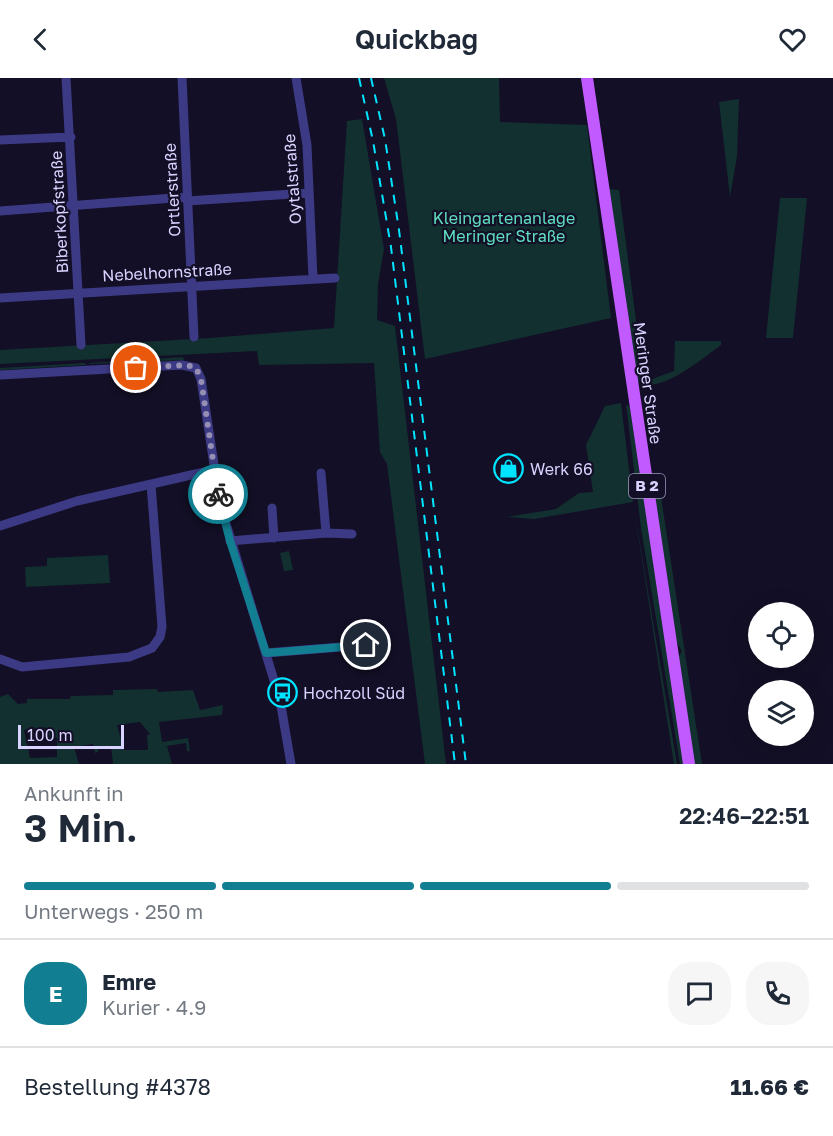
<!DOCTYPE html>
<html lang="de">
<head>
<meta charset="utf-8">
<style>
	:root { --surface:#fff; --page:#f6f6f7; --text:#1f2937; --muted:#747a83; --line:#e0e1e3; --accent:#117e91 }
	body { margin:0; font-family:"Golos Text",sans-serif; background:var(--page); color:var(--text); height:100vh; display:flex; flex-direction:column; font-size:22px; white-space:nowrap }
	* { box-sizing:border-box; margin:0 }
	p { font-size:20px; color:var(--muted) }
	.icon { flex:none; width:33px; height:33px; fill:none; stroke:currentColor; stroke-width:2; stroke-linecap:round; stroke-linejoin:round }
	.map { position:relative; height:686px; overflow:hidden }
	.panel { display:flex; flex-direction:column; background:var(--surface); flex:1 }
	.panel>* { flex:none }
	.buttons { position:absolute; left:748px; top:524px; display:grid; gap:12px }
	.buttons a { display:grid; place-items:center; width:66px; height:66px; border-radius:50%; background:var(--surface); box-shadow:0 6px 24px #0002; font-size:30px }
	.scale { position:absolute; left:18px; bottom:15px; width:106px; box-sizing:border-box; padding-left:6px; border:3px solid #d9d4ff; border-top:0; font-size:16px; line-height:21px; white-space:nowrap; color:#d9d4ff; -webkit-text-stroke:4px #130f26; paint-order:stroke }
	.pin { position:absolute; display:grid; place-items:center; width:51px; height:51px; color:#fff; margin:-26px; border:3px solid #fff; border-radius:50%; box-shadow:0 2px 6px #0007 }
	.courier { position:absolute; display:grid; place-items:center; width:60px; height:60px; margin:-30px; border:4px solid #117e91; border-radius:50%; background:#fff; color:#222; box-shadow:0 2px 8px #0007 }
	.headline em { font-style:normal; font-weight:600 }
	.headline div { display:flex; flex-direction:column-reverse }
	.headline { display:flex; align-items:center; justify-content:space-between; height:102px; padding:0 24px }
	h1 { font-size:39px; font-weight:600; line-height:45px }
	.bar { display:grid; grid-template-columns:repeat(4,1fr); gap:9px 6px; align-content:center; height:72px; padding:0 24px }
	.bar i { height:8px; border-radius:4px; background:var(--line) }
	.bar .selected { background:var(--accent) }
	.bar p { grid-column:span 4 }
	.line { display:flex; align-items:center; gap:15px; padding:0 24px; border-top:2px solid var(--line) }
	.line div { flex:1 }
	.round { display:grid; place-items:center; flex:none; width:63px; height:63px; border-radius:24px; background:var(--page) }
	header { display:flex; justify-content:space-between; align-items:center; height:78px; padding:0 24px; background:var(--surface); font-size:27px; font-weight:600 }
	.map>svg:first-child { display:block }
	.green { fill:#12302f; fill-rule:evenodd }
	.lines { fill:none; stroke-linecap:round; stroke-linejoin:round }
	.minor { stroke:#3d3a85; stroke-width:9 }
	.major { stroke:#c25bff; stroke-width:12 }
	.rail { stroke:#00e5ff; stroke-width:2; stroke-dasharray:9 8; stroke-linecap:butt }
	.done { stroke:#948fb3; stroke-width:6; stroke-dasharray:0 10.8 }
	.route { stroke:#117e91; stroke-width:8 }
	.labels { text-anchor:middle; stroke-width:4.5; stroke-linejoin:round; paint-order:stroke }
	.shield { fill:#130f26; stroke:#9e99be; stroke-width:1.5 }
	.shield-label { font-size:15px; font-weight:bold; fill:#d9d4ff }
	.street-label { font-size:16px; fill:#d9d4ff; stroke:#130f26 }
	.park-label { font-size:16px; fill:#5fe0c0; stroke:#130f26 }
	.poi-label { font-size:16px; fill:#d9d4ff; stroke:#130f26; text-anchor:start }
</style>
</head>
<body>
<header><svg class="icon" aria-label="back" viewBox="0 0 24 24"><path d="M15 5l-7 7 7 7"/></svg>Quickbag<svg class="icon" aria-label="heart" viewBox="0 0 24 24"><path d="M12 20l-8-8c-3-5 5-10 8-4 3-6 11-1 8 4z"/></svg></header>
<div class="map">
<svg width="833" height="686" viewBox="0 0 833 686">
	<rect width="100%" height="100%" fill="#130f26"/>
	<!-- green -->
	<path class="green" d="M384 0H499L500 44 587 47 611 240 425 281 396 41Z
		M739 21 737 78 730 119 719 24Z
		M362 41 384 171 378 206 377 242 395 248 446 686H425L387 386 380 374 374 285 259 287 257 273 0 286V272L210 260 334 250 347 43Z
		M608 111 619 112 644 304 674 293 675 263H721V267C703 280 654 322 635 301Z
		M780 120H807L793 260H766Z
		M183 279 184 282 89 286V285Z
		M85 285 86 287 0 292V290Z
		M621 325 633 424 677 686H674L633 424 534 441 507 439 556 431 579 415 593 414 586 367 605 328Z
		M626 326 630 329 684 686H680L641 450Z
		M661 419 702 686H694L678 580 682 573 675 561 653 422Z
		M289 473 293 492 284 493 280 475Z
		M108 477 110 505 26 509 25 489 47 488V480Z
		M157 611 158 614 193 612 200 632 223 627 222 637 159 644 162 664 188 660 190 673H187L186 665 167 668 172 686H113L111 668 98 669V674L95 675 93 666 74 669 79 686H0V619L8 616 18 626 27 625V621H70L71 618 113 617V612ZM140 644 150 656 147 657 148 672H124L117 647ZM44 649 48 652 49 661 57 660V679L30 680 24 652Z"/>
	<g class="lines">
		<!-- minor -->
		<path class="minor" d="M66 0 81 267
			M182 0 194 259
			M296 0 307 67 313 200
			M0 62 71 59
			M187 123 309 115
			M0 133 187 119
			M0 220 335 200
			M0 297 182 287 196 290 201 301 220 426 280 622 291 686
			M321 395 326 455
			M272 430 274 460
			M0 448 77 423 213 392
			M230 463 326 455 352 456
			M266 575 366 567
			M0 581 22 589 129 579 152 570 160 559 162 549 151 406"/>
		<!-- major -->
		<path class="major" d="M587 0 689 686"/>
		<!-- rail -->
		<path class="rail" d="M359 0 373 63 391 169 455 686
			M371 0 385 61 399 152 466 686"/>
	</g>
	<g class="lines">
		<!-- done -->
		<path class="done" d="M136 290 187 287 196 290 201 301 218 416"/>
		<!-- route -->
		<path class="route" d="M218 416 230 463 266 575 366 567"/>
	</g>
	<!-- icons -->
	<defs>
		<symbol id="shop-ring" viewBox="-11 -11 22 22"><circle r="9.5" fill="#130f26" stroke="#00e5ff" stroke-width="1.5"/><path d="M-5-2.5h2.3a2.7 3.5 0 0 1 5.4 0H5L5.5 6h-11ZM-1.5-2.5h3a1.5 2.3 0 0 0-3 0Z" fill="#00e5ff"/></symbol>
		<symbol id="bus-ring" viewBox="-11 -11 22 22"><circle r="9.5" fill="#130f26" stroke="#00e5ff" stroke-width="1.5"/><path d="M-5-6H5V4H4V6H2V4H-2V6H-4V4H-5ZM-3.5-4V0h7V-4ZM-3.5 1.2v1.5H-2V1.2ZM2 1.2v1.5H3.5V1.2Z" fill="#00e5ff"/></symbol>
	</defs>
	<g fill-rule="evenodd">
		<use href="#shop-ring" x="492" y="374" width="33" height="33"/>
		<use href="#bus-ring" x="266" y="598" width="33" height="33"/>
	</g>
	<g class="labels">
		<!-- shield labels -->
		<rect class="shield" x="629" y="396" width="36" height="24" rx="4.5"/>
		<g class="shield-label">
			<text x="647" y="413">B 2</text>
		</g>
		<!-- street labels -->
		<g class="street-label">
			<text transform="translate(292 101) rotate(-94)" y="6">Oytalstraße</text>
			<text transform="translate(172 112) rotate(-93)" y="6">Ortlerstraße</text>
			<text transform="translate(59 134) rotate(-93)" y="6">Biberkopfstraße</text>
			<text transform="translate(167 194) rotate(-3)" y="6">Nebelhornstraße</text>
			<text transform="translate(648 305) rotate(82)" y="6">Meringer Straße</text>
		</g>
		<!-- park labels -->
		<g class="park-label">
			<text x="504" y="146">Kleingartenanlage<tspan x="504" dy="18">Meringer Straße</tspan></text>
		</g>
		<!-- poi labels -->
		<g class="poi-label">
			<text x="530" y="397">Werk 66</text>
			<text x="303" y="621">Hochzoll Süd</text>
		</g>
	</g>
</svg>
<div class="buttons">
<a><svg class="icon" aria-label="locate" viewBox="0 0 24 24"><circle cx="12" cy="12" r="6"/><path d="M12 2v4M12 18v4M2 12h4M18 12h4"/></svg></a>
<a><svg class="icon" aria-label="layers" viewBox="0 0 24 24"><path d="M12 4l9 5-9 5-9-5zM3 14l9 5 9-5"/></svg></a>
</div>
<div class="scale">100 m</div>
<div class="pin" style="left:136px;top:290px;background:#ea580c"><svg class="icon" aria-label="bag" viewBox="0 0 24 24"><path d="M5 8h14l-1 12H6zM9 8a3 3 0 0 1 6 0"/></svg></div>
<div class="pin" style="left:366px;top:567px;background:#1f2937"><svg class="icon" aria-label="home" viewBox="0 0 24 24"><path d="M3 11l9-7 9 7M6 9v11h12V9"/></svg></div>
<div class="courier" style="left:218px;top:416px"><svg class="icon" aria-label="bike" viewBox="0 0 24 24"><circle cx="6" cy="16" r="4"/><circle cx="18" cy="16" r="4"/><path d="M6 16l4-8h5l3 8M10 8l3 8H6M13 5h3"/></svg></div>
</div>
<section class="panel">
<div class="headline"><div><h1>3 Min.</h1><p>Ankunft in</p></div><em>22:46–22:51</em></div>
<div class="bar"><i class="selected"></i><i class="selected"></i><i class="selected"></i><i></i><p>Unterwegs · 250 m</p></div>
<div class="line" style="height:108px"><b class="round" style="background:var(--accent);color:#fff">E</b><div><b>Emre</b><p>Kurier · 4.9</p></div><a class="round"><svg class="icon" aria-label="chat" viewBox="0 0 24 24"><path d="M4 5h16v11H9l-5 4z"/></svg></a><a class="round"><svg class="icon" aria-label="phone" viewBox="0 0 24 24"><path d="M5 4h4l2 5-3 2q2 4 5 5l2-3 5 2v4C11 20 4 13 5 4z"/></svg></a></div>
<div class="line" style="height:78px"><div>Bestellung #4378</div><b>11.66 €</b></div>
</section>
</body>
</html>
